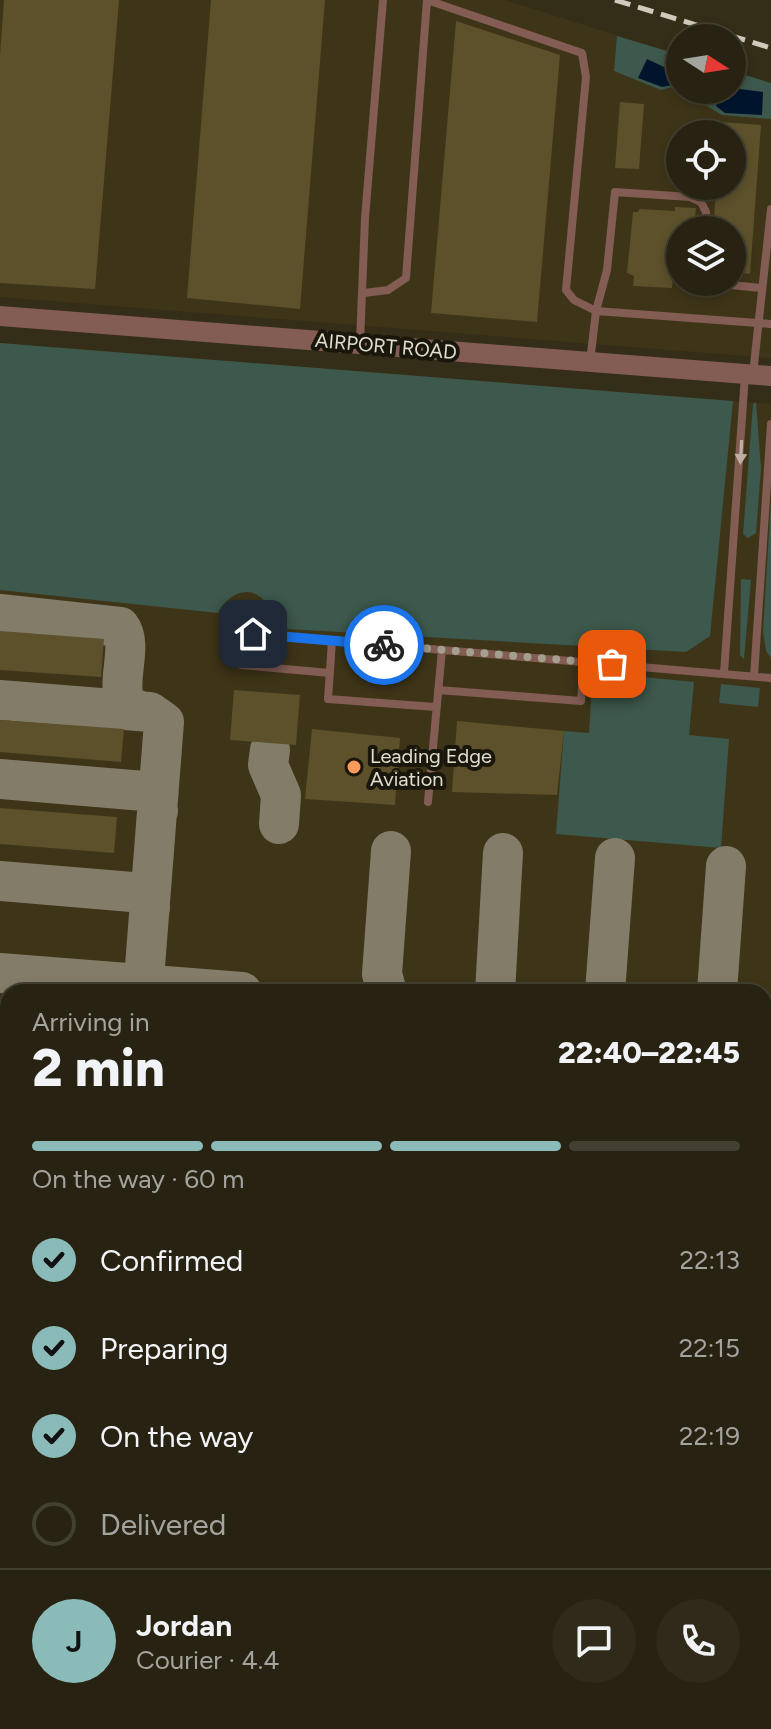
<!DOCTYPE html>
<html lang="en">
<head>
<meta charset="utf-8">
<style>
	:root { --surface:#272211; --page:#2f2a1a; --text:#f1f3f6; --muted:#a4a49f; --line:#433f31; --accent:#8bbbb9 }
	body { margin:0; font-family:Figtree,sans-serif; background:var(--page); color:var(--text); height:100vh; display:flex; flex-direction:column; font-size:30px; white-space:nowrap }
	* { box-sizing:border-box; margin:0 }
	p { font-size:26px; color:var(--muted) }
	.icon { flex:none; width:44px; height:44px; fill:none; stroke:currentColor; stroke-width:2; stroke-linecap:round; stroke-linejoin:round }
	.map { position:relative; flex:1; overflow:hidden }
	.panel { position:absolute; left:0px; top:984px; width:772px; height:746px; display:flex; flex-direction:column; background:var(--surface); border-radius:24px 24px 0 0; box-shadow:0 4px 12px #0003,0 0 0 2px var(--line) }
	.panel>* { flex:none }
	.needle { width:52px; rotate:102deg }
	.controls { position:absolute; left:666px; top:24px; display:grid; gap:16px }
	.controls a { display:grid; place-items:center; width:80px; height:80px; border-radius:50%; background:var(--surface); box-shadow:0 4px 12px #0003,0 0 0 2px var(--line); font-size:40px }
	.pin { position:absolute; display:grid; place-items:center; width:68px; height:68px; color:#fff; margin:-34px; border-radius:16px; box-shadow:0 4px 12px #0006 }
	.courier { position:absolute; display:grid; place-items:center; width:80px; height:80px; margin:-40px; border:6px solid #1a73e8; border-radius:50%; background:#fff; color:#222; box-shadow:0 2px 10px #0007 }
	.overview em { font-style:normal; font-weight:800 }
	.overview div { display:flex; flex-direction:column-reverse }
	.overview { display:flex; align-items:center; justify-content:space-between; height:136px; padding:0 32px }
	h1 { font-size:52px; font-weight:800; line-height:60px }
	.bar { display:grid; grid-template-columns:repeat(4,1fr); gap:12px 8px; align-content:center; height:96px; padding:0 32px }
	.bar i { height:10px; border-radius:6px; background:var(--line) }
	.bar .on { background:var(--accent) }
	.bar p { grid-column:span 4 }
	.line { display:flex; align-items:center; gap:20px; padding:0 32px; border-top:2px solid var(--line) }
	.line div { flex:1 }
	.round { display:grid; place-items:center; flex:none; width:84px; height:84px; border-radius:42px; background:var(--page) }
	ol { padding:0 32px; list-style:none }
	li { display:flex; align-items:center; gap:24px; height:88px }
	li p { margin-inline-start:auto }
	li .icon { padding:8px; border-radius:50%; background:var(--accent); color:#111; stroke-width:4 }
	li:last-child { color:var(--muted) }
	li i { width:44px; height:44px; border:4px solid var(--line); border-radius:50% }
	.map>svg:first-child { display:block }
	.built { fill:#3e3518; fill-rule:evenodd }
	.green { fill:#3d584c }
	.water { fill:#00152d }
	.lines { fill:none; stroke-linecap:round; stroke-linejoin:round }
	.taxiway { stroke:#827c69; stroke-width:40 }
	.runway { stroke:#827c69; stroke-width:102 }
	.building { fill:#5c512a }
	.service { stroke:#835c54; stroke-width:8 }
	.tertiary { stroke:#835c54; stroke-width:20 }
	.rail { stroke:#cfcabb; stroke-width:5; stroke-dasharray:16 8; stroke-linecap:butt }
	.oneway { fill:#c0b0a4 }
	.done { stroke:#a49f8f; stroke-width:8; stroke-dasharray:0 14.4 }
	.route { stroke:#1a73e8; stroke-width:10 }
	.poi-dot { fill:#ff9b5a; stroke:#19160c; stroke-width:3 }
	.labels { text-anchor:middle; stroke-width:8; stroke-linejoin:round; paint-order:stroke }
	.street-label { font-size:20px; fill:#e1ddcf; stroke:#19160c }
	.poi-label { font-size:20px; fill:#e1ddcf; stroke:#19160c; text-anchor:start }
</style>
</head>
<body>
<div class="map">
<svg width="771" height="1729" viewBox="0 0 771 1729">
	<rect width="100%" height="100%" fill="#342d17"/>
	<!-- built -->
	<path class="built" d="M0 0H505L680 55V90H732V71L771 83V358L0 297ZM680 134H732V186H680ZM680 230H732V282H680Z
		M0 343 771 404V1729H0ZM8 992H764V1722H8Z"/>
	<!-- green -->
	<path class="green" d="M617 36 680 55 679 85 661 90 614 71Z
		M732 71 771 83V119L722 115 705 105V96L695 90H732Z
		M0 343 733 401 710 636 686 652 287 629C276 622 275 615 268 605 252 582 228 593 218 613L0 590Z
		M756 402 761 468 756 533 748 538 743 534 753 404Z
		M771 500V658L766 651 763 632Z
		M741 579 751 580 744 659 740 655Z
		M593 672 694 682 689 735 729 739 721 848 556 834 564 731 589 733Z
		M721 684 760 688 758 707 719 703Z
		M0 999 8 1000V1175H0Z
		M764 1060 771 1061V1236L764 1235Z
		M0 1235 8 1236V1431L0 1430Z
		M764 1292 771 1293V1490L764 1489Z
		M0 1533 8 1534V1722H764V1591H771V1729H0Z"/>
	<!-- water -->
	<path class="water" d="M647 59 664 67 675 77 673 85 662 87 638 78Z
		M732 88 763 92 762 115 725 113 716 106 718 93Z"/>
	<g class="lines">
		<!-- taxiway -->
		<path class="taxiway" d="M0 614 120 627C137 649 105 702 138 710
			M0 700 150 712 164 722 143 992
			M270 750 268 765 281 795 279 824
			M0 779 144 791 156 798 158 811
			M0 881 132 892 144 896 150 908
			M0 973 242 992
			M387 992 382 974 391 851
			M495 992 503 853
			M605 992 615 858
			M717 992 726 866
			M0 1029H8
			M764 1032 771 1033
			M0 1206 8 1207
			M764 1266H771"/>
		<!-- runway -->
		<path class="runway" d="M0 1481 8 1482
			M764 1541H771"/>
	</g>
	<!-- building -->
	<path class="building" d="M4 0H119L95 289 0 283V55Z
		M211 0H325L300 309 187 298Z
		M456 21 560 55 537 322 431 313Z
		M620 102 644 104 639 169 615 168Z
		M721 122 761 125 750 274 732 272V230H713L716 192 696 190V186H732V134H720Z
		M675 207 696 208 694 230H680V266H674L672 288 633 286 634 276 627 273 633 212H638L639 209 675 211Z
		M0 631 104 639 101 677 0 670Z
		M234 690 300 695 296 745 230 740Z
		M0 720 124 729 121 762 0 752Z
		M457 721 564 731 557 795 452 792Z
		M312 729 400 738 395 805 305 799Z
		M0 808 117 817 114 853 0 844Z"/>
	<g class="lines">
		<!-- service -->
		<path class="service" d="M427 0 582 53 586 77 566 290 574 300 596 311 607 270 615 192 690 197 701 202 706 212 705 230
			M700 282 761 288
			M364 293 388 290 406 278 427 0
			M360 343 365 218 383 0
			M590 362 596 311 771 324
			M753 374 771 209
			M253 634 771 678
			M332 641 328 699 435 707
			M241 665 330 673
			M724 673 745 375
			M754 676 771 424
			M438 690 581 701 584 662
			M428 802 442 650"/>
		<!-- tertiary -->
		<path class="tertiary" d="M0 316 771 376"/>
		<!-- rail -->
		<path class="rail" d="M615 0 771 48"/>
	</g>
	<!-- one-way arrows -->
	<defs><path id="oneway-solid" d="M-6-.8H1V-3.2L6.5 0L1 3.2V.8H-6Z" transform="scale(2)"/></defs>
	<use class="oneway" href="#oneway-solid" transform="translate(741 452) rotate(93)"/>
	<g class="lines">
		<!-- done -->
		<path class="done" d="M384 645 612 664"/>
		<!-- route -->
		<path class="route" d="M253 634 384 645"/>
	</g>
	<!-- markers -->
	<circle class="poi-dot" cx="354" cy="767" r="8"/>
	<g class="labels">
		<!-- street labels -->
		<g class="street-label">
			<text transform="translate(386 346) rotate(5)" y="7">AIRPORT ROAD</text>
		</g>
		<!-- poi labels -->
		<g class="poi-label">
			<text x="370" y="763">Leading Edge<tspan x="370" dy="23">Aviation</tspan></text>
		</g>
	</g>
</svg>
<div class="controls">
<a><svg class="needle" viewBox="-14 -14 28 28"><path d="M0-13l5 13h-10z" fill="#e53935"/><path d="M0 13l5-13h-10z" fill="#a4a49f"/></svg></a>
<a><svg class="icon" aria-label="locate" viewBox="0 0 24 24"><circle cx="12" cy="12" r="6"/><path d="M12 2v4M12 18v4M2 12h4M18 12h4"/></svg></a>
<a><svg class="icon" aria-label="layers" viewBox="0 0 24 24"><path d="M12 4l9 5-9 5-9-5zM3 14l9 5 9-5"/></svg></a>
</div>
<div class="pin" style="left:612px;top:664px;background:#ea580c"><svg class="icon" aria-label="bag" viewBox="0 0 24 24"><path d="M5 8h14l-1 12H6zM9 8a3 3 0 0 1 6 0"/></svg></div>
<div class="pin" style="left:253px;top:634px;background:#1f2937"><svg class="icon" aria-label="home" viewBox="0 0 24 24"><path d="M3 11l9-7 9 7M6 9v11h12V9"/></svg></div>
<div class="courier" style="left:384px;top:645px"><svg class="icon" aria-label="bike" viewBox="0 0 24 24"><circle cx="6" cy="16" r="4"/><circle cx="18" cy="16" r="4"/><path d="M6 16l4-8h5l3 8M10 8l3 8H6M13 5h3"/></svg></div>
<section class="panel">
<div class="overview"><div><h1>2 min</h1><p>Arriving in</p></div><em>22:40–22:45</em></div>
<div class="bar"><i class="on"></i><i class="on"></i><i class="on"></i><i></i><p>On the way · 60 m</p></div>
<ol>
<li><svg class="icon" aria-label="check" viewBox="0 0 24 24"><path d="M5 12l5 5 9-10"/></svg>Confirmed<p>22:13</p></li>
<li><svg class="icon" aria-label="check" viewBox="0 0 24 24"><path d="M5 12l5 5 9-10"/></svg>Preparing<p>22:15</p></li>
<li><svg class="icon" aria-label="check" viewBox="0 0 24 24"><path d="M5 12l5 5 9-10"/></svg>On the way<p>22:19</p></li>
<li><i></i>Delivered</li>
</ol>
<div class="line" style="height:144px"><b class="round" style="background:var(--accent);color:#111">J</b><div><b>Jordan</b><p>Courier · 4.4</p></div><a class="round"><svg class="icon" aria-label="chat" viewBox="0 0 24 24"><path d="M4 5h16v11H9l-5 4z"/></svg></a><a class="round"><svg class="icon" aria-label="phone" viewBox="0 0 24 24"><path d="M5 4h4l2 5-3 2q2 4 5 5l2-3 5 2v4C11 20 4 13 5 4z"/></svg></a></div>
</section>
</div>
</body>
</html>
